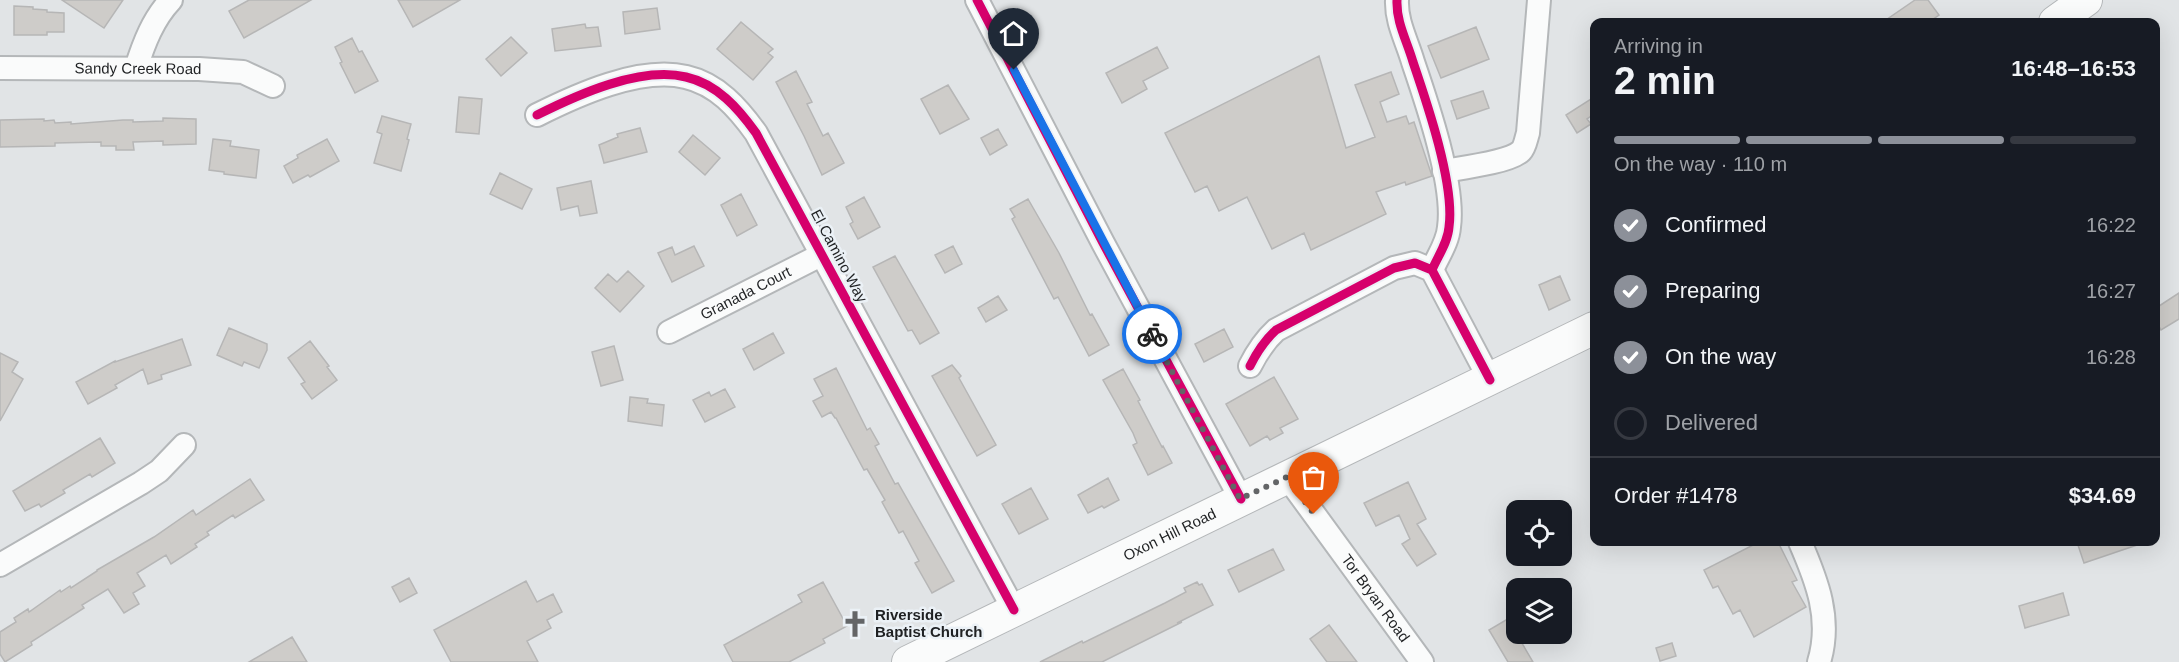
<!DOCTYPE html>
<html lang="en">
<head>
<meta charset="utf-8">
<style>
	:root { --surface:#171b24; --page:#20242c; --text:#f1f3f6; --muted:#9ea1a6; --line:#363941; --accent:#8c9099 }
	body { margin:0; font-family:Helvetica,sans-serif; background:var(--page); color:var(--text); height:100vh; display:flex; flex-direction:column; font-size:22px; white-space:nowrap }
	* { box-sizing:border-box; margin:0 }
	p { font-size:20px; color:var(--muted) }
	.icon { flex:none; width:33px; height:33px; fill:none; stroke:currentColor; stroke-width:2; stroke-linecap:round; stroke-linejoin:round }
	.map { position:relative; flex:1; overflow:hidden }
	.details { position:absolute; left:1590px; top:18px; width:570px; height:528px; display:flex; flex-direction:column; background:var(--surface); border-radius:12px; box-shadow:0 6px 24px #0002 }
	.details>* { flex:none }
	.controls { position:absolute; left:1506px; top:500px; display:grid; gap:12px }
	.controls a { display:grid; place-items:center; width:66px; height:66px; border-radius:12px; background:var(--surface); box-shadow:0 6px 24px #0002; font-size:30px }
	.pin { position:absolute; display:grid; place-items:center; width:51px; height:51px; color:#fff; margin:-62px -26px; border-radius:50% 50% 50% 0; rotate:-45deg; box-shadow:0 0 6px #0007 }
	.pin .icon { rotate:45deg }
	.courier { position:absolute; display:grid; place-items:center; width:60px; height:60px; margin:-30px; border:4px solid #1a73e8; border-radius:50%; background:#fff; color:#222; box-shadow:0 2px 8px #0007 }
	.overview em { font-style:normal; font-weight:700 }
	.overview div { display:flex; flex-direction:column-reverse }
	.overview { display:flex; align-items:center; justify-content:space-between; height:102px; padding:0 24px }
	h1 { font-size:39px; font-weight:700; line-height:45px }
	.bar { display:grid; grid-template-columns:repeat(4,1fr); gap:9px 6px; align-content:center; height:72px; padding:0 24px }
	.bar i { height:8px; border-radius:4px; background:var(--line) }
	.bar .selected { background:var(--accent) }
	.bar p { grid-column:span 4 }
	.line { display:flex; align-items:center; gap:15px; padding:0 24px; border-top:2px solid var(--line) }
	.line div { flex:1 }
	ol { padding:0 24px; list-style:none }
	li { display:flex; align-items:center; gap:18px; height:66px }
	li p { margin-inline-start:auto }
	li .icon { padding:6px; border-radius:50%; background:var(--accent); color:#fff; stroke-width:4 }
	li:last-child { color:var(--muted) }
	li i { width:33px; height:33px; border:3px solid var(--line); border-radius:50% }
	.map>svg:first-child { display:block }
	.building { fill:#ceccc9; stroke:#b6b6b6; stroke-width:1.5 }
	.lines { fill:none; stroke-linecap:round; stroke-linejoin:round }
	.street-casing { stroke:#b4b7b9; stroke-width:26 }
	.secondary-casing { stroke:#b4b7b9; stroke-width:34 }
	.street { stroke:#fafbfb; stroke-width:22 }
	.secondary { stroke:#fafbfb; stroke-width:32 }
	.cycleway-casing { stroke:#ebf1f6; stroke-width:13 }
	.cycleway { stroke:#d6006c; stroke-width:9 }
	.done { stroke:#636567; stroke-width:6; stroke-dasharray:0 10.8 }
	.route { stroke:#1a73e8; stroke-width:8 }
	.labels { text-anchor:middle; stroke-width:5; stroke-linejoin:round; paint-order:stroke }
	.street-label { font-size:15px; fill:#1f2123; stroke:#ebf1f6 }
	.poi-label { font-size:15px; font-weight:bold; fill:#1f2123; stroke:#ebf1f6; text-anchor:start }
</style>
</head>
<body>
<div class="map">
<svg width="2179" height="662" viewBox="0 0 2179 662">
	<rect width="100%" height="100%" fill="#e1e4e6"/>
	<!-- building -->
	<path class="building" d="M62 0H123L104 28Z
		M249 0H311L244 38 229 11Z
		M398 0H460L413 27Z
		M1915 0H1928L1939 15 1929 22H1883Z
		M14 6 33 7V9L47 10V12L64 13V32H47V35H14Z
		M657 8 660 29 625 34 623 12Z
		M741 22 773 49 768 53 773 57 753 80 717 49Z
		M585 24 586 28 598 27 601 46 555 51 552 29Z
		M1476 27 1489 59 1441 78 1428 46Z
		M511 37 527 53 501 76 486 59Z
		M352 38 359 52 362 51 378 81 355 93 340 63 342 62 335 47Z
		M1157 47 1168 68 1143 81 1147 89 1122 103 1106 73Z
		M1319 56 1346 148 1375 137 1355 85 1391 72 1399 94 1380 102 1387 122 1406 116 1409 124 1414 122 1432 176 1406 185 1405 182 1376 192 1386 214 1311 250 1304 233 1272 249 1247 197 1219 211 1207 186 1195 192 1165 133Z
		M796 71 812 102 807 104 823 136 828 133 844 163 822 175 804 136 776 82Z
		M948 85 969 119 940 134 921 99Z
		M1483 91 1489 108 1457 119 1451 101Z
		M459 97 482 99 479 134 456 132Z
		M1594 97V114L1587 119 1591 124 1577 133 1566 115Z
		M382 116 411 124 407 139 409 140 401 171 374 163 382 134 377 132Z
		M163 118 196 119V144L163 145V141L133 142 134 150H116V146H101V142L55 143V146L0 147V120L44 119V121L54 120 55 123 71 122V124L123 120H133V122L163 121Z
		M640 128 647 152 604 163 599 145 618 137 617 134Z
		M998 129 1007 145 990 155 981 138Z
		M693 135 720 158 705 175 679 152Z
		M213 139 231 141 230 146 259 150 256 178 224 174V172L209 170Z
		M327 139 339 161 310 177 308 175 293 183 284 166 298 158 297 155Z
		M500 173 532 189 522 209 490 194Z
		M591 181 597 213 580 216 578 206 561 210 557 188Z
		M741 194 757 225 737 236 721 205Z
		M864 197 880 227 858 239 850 224 853 222 846 207Z
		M1028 199 1059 253 1090 315 1092 314 1109 345 1089 356 1058 297 1054 299 1012 219 1015 217 1010 209Z
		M694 246 704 266 672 282 658 253 672 247 675 255Z
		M953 246 962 264 945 273 935 255Z
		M895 256 939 333 920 344 912 330 908 331 873 267Z
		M628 271 644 286 620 312 595 288 608 274 617 282Z
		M1560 276 1570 300 1549 310 1539 285Z
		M2179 293V319L2161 330 2156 321V308Z
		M998 296 1007 310 986 322 978 308Z
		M229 328 267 344V350L259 368 244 362 242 366 217 355Z
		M1224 329 1233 347 1204 362 1195 344Z
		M773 333 784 353 754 370 743 349Z
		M182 339 191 365 161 375 162 379 148 384 143 369 115 385 117 388 88 404 76 382 115 361V362Z
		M310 341 329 366 327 367 337 380 312 399 301 384 305 382 288 358Z
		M614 346 623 380 601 386 592 352Z
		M0 353 18 362 12 372 23 379 0 421Z
		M952 365 961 376 959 378 996 445 977 456 932 376Z
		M836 368 867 430 870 428 879 444 875 446 895 484 898 483 954 581 932 593 915 563 919 561 903 531 899 533 882 502 885 500 867 469 864 470 836 418H835L831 412 822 417 813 401 823 396 814 379Z
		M1123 369 1140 400 1138 401 1162 447 1163 446 1172 463 1148 475 1133 445 1137 443 1133 433 1103 380Z
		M1274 377 1298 419 1280 428 1283 433 1270 440 1267 436 1250 446 1226 404Z
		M725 389 735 407 705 422 693 400 709 392 711 396Z
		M630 397 648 399 647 403 664 405 662 426 628 421Z
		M100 438 115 463 92 477 90 474 63 490 65 493 41 507 39 504 25 511 13 491Z
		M1108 478 1119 500 1104 508 1102 506 1088 513 1078 495Z
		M250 479 264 500 235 518 233 515 207 532 209 535 195 544 197 547 171 564 166 555 137 573 145 586 133 593 139 604 124 613 108 589 82 605 84 608 31 642 32 645 5 662 0 654V632L16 622 14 618 28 609 29 612 60 590 61 592 70 586 71 588 97 571V570L154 537 193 510 196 515Z
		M1408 482 1426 519 1417 524 1436 554 1417 566 1402 544 1410 539 1399 515 1376 526 1364 503Z
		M1031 488 1048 519 1019 534 1002 504Z
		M1759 542H1778L1797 580 1792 582 1806 607 1754 637 1740 610 1733 614 1718 586 1713 588 1704 570Z
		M2077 542H2139L2140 544 2084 563Z
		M1273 549 1284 570 1239 592 1228 570Z
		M409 578 417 593 400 602 392 587Z
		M526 581 537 602 553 594 562 612 547 620 551 628 527 641 538 662H451L434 630Z
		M823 582 847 626 823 639 825 643 789 662H733L724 645 802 602 798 595Z
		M1197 582 1199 585 1202 584 1213 605 1177 623 1182 622 1102 662H1040L1082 641 1083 643 1165 603 1186 592 1184 588Z
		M2063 593 2069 615 2025 628 2019 606Z
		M1516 614V633L1533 662H1508L1489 630Z
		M1329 625 1357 662H1327L1310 639Z
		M292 637 307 662H249Z
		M1672 643 1676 656 1660 661 1656 648Z"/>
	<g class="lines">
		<defs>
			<g id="street">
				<path d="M977 0 1103 243 1241 499"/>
				<path d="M1397 0C1396 22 1407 41 1413 62 1427 103 1455 185 1449 227 1448 242 1438 256 1432 270"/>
				<path id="s1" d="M0 68 199 69 243 72 273 86"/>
				<path d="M136 68C144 43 153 19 171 0"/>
				<path d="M537 115C577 95 640 66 686 77 717 84 738 108 756 133L1014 610"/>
				<path d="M1444 171C1461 168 1510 162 1521 151 1525 147 1526 139 1528 133L1539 0"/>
				<path id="s2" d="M669 332 821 255"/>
				<path d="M1250 366C1257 352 1264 341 1276 330L1394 268 1415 263 1432 270 1490 380"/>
				<path id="s3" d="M1287 477 1422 662"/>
				<path d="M1800 542C1817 581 1832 619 1819 662"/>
				<path d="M0 565 141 483 159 471 184 445"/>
			</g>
			<g id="secondary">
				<path d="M2055 22 2086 0"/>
				<path id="s4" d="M908 662 1594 328"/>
			</g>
		</defs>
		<!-- street casing -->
		<use href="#street" class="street-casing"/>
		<!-- secondary casing -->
		<use href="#secondary" class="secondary-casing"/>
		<!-- street -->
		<use href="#street" class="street"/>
		<!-- secondary -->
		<use href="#secondary" class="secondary"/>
		<defs>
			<path id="cycleway" d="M977 0 1103 243 1241 499
				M1397 0C1396 22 1407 41 1413 62 1427 103 1455 185 1449 227 1448 242 1438 256 1432 270
				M537 115C577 95 640 66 686 77 717 84 738 108 756 133L1014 610
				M1250 366C1257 352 1264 341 1276 330L1394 268 1415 263 1432 270 1490 380"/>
		</defs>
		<!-- cycleway casing -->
		<use href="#cycleway" class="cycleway-casing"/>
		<!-- cycleway -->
		<use href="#cycleway" class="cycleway"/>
	</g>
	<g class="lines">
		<!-- done -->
		<path class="done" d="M1152 334 1240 499 1287 477 1314 514"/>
		<!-- route -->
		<path class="route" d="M1014 70 1152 334"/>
	</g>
	<!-- icons -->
	<defs>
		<symbol id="church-bare" viewBox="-9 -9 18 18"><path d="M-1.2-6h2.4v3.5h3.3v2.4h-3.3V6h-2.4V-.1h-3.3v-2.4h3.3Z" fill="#636567" stroke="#ebf1f6" stroke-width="2.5" paint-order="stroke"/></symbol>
	</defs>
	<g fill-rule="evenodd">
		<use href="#church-bare" x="836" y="605" width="38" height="38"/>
	</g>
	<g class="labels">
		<!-- street labels -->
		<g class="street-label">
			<text dy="5" stroke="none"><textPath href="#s1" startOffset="138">Sandy Creek Road</textPath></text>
			<text transform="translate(839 256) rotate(62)" y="5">El Camino Way</text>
			<text dy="5" stroke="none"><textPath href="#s2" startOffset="86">Granada Court</textPath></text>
			<text dy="5" stroke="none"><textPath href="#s4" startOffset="291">Oxon Hill Road</textPath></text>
			<text dy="5" stroke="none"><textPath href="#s3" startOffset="150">Tor Bryan Road</textPath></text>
		</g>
		<!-- poi labels -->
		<g class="poi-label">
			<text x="875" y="620">Riverside<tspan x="875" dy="17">Baptist Church</tspan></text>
		</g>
	</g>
</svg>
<div class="controls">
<a><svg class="icon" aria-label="locate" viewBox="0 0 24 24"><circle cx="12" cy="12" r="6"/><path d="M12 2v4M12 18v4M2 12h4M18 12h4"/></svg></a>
<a><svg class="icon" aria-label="layers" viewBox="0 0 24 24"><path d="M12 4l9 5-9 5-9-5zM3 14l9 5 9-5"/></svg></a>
</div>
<div class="pin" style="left:1314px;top:514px;background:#ea580c"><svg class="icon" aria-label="bag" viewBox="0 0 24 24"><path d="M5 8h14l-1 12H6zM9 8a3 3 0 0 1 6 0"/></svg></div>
<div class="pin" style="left:1014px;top:70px;background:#1f2937"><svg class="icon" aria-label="home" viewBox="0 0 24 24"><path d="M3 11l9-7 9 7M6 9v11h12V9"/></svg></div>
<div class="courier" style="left:1152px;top:334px"><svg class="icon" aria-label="bike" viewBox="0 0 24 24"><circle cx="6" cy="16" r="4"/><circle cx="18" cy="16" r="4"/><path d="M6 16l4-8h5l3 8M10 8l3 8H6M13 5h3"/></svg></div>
<section class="details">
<div class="overview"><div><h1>2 min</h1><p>Arriving in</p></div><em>16:48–16:53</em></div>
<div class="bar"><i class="selected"></i><i class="selected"></i><i class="selected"></i><i></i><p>On the way · 110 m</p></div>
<ol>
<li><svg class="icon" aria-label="check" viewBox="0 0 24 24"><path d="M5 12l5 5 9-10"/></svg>Confirmed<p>16:22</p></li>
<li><svg class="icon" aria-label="check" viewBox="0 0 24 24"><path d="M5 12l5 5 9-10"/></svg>Preparing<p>16:27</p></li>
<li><svg class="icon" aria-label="check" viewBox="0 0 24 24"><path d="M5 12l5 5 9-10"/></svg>On the way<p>16:28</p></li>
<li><i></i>Delivered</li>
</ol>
<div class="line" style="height:78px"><div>Order #1478</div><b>$34.69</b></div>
</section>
</div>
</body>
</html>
